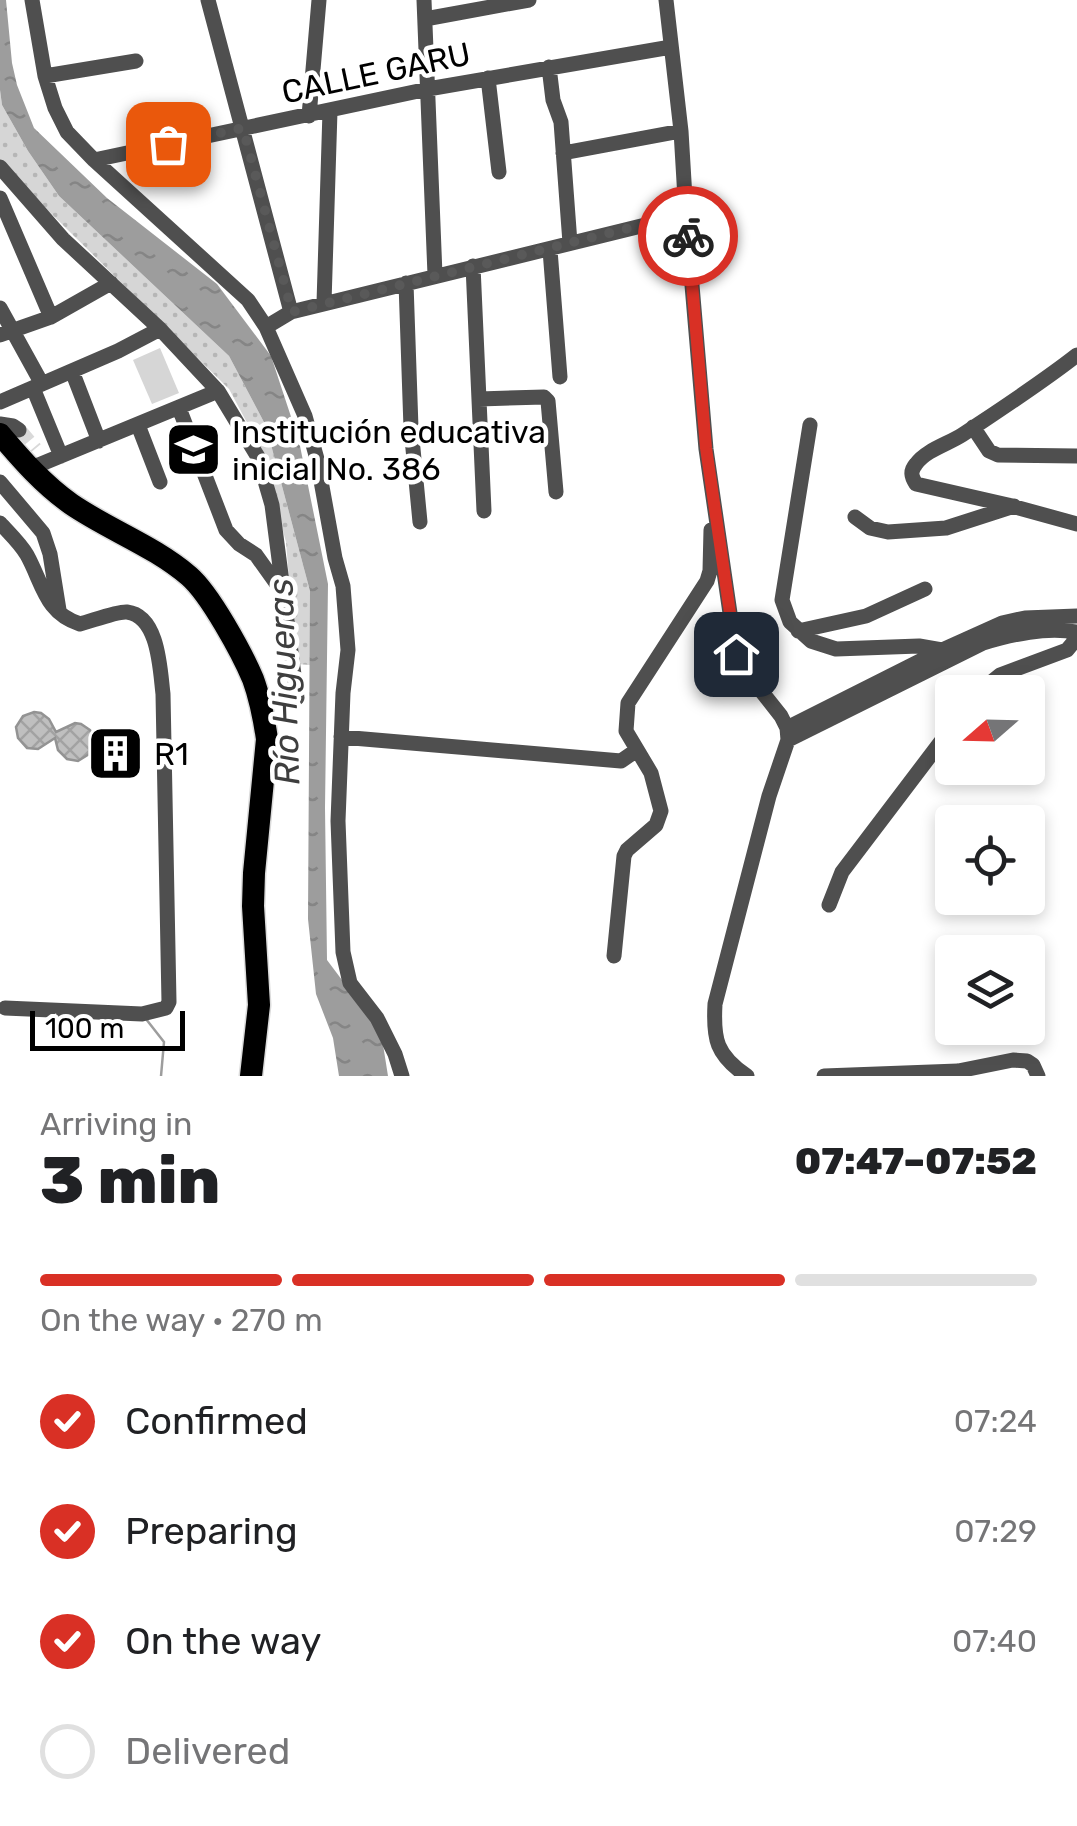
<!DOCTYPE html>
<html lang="en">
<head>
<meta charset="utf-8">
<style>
	:root { --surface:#fff; --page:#f6f6f6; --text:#202124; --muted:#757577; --line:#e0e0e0; --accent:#d93025 }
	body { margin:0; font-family:Rubik,sans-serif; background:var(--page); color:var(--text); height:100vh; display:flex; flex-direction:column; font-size:38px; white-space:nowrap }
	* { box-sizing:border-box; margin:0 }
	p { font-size:32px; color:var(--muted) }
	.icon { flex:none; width:55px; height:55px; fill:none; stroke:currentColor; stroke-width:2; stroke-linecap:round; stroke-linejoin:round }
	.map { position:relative; height:1076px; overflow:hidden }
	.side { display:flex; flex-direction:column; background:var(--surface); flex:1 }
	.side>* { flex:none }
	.needle { width:65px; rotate:250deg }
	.buttons { position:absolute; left:935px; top:675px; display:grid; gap:20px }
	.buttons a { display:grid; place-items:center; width:110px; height:110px; border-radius:10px; background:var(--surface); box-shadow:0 5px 15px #0003; font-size:50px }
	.scale { position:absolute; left:30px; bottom:25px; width:155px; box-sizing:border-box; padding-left:10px; border:5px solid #000; border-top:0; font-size:28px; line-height:35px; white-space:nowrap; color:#000; -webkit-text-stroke:8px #fff; paint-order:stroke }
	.pin { position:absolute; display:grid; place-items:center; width:85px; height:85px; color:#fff; margin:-42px; border-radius:20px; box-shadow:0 5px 15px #0006 }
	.courier { position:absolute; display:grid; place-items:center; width:100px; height:100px; margin:-50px; border:8px solid #d93025; border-radius:50%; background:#fff; color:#222; box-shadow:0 2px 12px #0007 }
	.head em { font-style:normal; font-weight:800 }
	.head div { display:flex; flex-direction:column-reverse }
	.head { display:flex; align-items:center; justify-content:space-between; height:170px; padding:0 40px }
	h1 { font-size:65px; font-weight:800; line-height:75px }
	.bar { display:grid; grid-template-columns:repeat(4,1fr); gap:15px 10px; align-content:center; height:120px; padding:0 40px }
	.bar i { height:12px; border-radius:8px; background:var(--line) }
	.bar .current { background:var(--accent) }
	.bar p { grid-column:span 4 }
	ol { padding:0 40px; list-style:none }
	li { display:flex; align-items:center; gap:30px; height:110px }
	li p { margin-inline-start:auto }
	li .icon { padding:10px; border-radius:50%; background:var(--accent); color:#fff; stroke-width:4 }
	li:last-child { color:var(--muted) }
	li i { width:55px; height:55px; border:5px solid var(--line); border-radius:50% }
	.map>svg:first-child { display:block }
	.grass { fill:#d6d6d6 }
	.park { fill:url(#park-dots) }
	.water { fill:url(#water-ripples) }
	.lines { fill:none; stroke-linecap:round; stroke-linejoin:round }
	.stream { stroke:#9d9d9d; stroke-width:2.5 }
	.building { fill:url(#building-cross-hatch); stroke:#939393; stroke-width:2.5 }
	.minor-tunnel { stroke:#d9d9d9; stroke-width:15; stroke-dasharray:15 8; stroke-linecap:butt }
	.highway-casing { stroke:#dbdbdb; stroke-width:25 }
	.minor { stroke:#4f4f4f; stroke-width:15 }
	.highway { stroke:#000; stroke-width:22 }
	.done { stroke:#595959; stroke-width:10; stroke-dasharray:0 18 }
	.route { stroke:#d93025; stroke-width:12 }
	.labels { text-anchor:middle; stroke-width:9; stroke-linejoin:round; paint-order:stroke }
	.street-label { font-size:32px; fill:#000; stroke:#fff }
	.poi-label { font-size:32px; fill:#000; stroke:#fff; text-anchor:start }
	.water-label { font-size:35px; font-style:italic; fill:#3e3e3e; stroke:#fff }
</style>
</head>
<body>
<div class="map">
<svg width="1077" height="1076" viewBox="0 0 1077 1076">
	<defs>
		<pattern id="park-dots" width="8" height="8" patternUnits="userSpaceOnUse" patternTransform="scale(2.5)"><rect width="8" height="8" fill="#d6d6d6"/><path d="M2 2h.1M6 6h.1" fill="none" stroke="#b6b6b6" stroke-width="1.8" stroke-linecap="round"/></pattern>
		<pattern id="water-ripples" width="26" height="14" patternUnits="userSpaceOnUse" patternTransform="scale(2.5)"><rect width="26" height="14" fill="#9d9d9d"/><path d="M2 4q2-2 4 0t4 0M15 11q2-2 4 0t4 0" fill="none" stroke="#858585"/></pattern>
		<pattern id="building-cross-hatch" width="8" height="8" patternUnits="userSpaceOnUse" patternTransform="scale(2.5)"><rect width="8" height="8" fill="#bfbfbf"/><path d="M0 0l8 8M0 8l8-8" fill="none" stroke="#a2a2a2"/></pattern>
	</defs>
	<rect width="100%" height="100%" fill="#fff"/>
	<!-- grass -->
	<path class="grass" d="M160 348 179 393 152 404 133 360Z"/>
	<!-- park -->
	<path class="park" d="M0 90 2 105 28 151 59 196 229 356 266 426 310 591V665L296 664 286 542 260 447 229 389 0 163Z"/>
	<!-- water -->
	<path class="water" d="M0 0H6L12 63 17 85 34 128 107 198 217 284 271 356 299 441 328 584 325 808 327 960 381 1032 388 1076H339L333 1038 316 994 308 919 310 591 266 426 229 356 59 196 28 151 2 105 0 90Z"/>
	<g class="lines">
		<!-- stream -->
		<path class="stream" d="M146 1019 164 1042 161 1076"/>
	</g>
	<!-- building -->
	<path class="building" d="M34 712 41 713 49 719 56 732 75 723 81 724 90 730 97 744 114 736 124 739 133 749 131 764 124 772 111 774 101 769 94 751 78 761 67 759 58 750 55 738 38 749 27 748 18 738 16 727 23 716Z"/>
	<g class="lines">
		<!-- minor-tunnel -->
		<path class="minor-tunnel" d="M19 430 35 449"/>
		<defs>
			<path id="highway" d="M0 434C22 460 43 484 71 504 109 530 154 546 189 576 210 594 242 653 253 679 260 698 264 719 267 739L254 873 253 906 259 1005 251 1076"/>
		</defs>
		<!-- highway casing -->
		<use href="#highway" class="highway-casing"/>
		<!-- minor -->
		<path class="minor" d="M32 0 45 76 55 108 67 132 94 160 248 300 266 327 305 416 317 459 335 558 343 586 348 650 343 693 338 821 343 952 350 983 377 1018 395 1054 402 1076
			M208 0 291 312
			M424 0 435 275
			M666 0 681 131 686 215 706 449 736 654 743 668 781 716 787 728 788 740 769 796 715 1004C713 1039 716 1055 747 1076
			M425 19 529 0
			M549 67 553 100 561 122 570 243
			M45 76 136 61
			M488 78 499 172
			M309 116 319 0
			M563 153 681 131
			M94 160 428 89 671 47
			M0 167 63 239 160 329 218 391 258 457 272 505 297 698
			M0 198 51 317
			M550 250 560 377
			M473 266 484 511
			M406 283 411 428 420 522
			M324 303 330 111
			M0 308 42 384
			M266 327 291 312 686 215
			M0 335 51 317 111 283
			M1077 355C1040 384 1001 409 962 435 948 444 926 450 916 464 910 471 911 476 916 484L1008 505 1077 524
			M72 371 99 441
			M33 388 61 456
			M479 399 544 397 548 401 556 492
			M0 402 118 351 160 329
			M179 408 226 530 239 544 256 555 281 590
			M0 424 13 426 19 430
			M138 425 160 482
			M810 425 782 600 790 622 811 641 836 649 919 646 942 650
			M973 427 989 451 998 455 1077 456
			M29 469 218 391
			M0 482 43 533 50 554 59 610
			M855 517 870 528 888 532 946 528 1014 506
			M0 523C9 533 20 543 27 555 43 584 45 613 80 624 92 621 117 611 127 612 159 616 160 670 163 694L169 1002 166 1008 142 1014 5 1008
			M798 631 866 616 925 589
			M979 692 1000 675 1067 650 1073 643 1076 632
			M787 728 942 650 1002 623 1025 618 1077 616
			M341 737 621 761 637 750
			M788 740 983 643C1014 634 1044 627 1077 632
			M829 905 842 872 952 727
			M614 956 624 856 627 850 656 825 661 811 651 773 626 731 628 703 707 581 710 571 711 530
			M824 1076 958 1071 1013 1060 1027 1061 1033 1065 1038 1076"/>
		<!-- highway -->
		<use href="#highway" class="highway"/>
	</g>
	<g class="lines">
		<!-- done -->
		<path class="done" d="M168 144 243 128 292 312 686 214 688 236"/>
		<!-- route -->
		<path class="route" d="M688 236 706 448 736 654"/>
	</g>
	<!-- icons -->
	<defs>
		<symbol id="school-square" viewBox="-11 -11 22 22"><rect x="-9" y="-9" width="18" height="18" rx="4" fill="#000" stroke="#fff"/><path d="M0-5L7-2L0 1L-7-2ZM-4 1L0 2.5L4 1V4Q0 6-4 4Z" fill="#fff"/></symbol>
		<symbol id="building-square" viewBox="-11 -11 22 22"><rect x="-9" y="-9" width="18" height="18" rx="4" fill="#000" stroke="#fff"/><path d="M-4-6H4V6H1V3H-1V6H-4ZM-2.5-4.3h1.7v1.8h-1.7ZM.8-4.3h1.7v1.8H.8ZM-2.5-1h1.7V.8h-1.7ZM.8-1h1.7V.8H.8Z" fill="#fff"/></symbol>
	</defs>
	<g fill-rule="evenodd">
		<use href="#school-square" x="162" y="418" width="63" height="63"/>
		<use href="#building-square" x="84" y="722" width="63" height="63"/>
	</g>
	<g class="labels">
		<!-- street labels -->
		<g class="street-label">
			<text transform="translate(376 73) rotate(-12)" y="11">CALLE GARU</text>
		</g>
		<!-- poi labels -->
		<g class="poi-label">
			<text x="232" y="443">Institución educativa<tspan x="232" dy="37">inicial No. 386</tspan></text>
			<text x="154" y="765">R1</text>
		</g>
		<!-- water labels -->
		<g class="water-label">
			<text transform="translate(284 682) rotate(-92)" y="12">Río Higueras</text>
		</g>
	</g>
</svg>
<div class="buttons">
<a><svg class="needle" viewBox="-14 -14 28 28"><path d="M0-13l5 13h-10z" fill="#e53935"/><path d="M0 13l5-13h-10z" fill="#757577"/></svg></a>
<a><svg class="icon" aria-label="locate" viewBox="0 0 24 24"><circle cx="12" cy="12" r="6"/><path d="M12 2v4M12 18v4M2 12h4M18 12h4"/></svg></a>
<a><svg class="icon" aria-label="layers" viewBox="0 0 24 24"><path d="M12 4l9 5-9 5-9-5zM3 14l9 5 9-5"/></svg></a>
</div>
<div class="scale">100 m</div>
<div class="pin" style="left:168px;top:144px;background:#ea580c"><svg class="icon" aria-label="bag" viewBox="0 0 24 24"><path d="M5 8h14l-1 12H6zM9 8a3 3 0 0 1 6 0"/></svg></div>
<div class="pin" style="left:736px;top:654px;background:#1f2937"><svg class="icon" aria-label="home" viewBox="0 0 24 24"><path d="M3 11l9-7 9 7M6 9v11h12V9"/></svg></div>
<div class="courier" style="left:688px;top:236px"><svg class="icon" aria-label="bike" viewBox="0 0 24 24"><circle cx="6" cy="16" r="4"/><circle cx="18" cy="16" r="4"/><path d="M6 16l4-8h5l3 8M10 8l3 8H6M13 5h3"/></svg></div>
</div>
<section class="side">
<div class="head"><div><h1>3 min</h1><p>Arriving in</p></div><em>07:47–07:52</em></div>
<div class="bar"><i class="current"></i><i class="current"></i><i class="current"></i><i></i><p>On the way · 270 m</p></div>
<ol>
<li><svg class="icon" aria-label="check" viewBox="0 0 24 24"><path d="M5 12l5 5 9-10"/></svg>Confirmed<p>07:24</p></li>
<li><svg class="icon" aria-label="check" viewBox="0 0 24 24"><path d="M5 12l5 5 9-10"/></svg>Preparing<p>07:29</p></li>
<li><svg class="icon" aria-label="check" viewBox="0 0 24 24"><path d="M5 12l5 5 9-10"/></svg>On the way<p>07:40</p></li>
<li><i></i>Delivered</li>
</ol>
</section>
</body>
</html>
